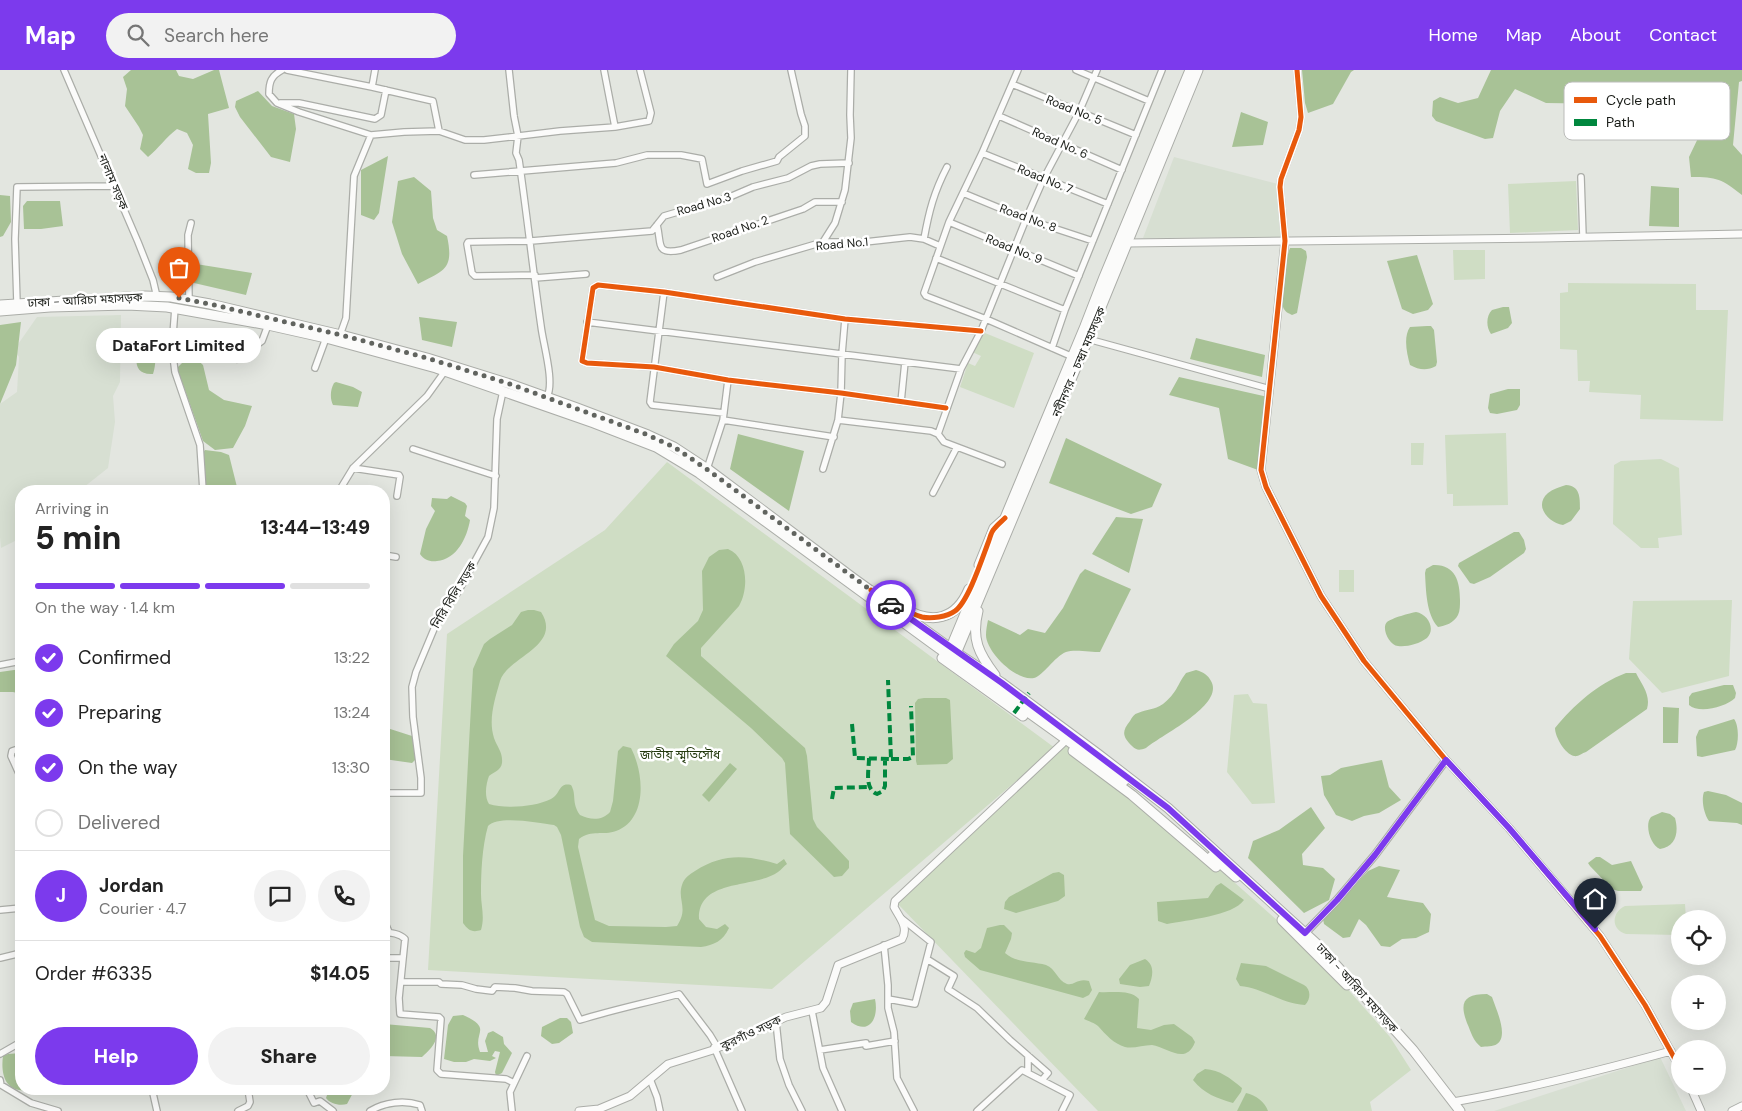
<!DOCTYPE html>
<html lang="en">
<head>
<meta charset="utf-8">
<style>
	:root { --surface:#fff; --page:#f2f2f2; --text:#222; --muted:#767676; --line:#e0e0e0; --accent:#7c3aed }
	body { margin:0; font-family:"DM Sans","Noto Sans Bengali",sans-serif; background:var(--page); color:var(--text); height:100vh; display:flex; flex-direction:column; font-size:19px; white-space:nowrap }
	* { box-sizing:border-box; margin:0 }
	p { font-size:16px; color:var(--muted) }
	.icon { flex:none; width:28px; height:28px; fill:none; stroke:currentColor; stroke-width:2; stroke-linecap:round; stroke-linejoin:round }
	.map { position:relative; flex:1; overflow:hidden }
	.drawer { position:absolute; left:15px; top:415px; width:375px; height:610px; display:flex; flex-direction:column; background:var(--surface); border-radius:20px; box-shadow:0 5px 20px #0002 }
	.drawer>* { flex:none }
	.buttons { position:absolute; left:1671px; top:840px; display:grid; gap:10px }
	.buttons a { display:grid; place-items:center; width:55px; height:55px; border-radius:50%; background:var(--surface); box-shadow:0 5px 20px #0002; font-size:25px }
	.pin { position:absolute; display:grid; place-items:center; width:42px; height:42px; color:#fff; margin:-51px -21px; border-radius:50% 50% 50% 0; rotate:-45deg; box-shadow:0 0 5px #0007 }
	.pin .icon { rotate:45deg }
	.courier { position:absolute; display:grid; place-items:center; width:50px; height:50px; margin:-25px; border:4px solid #7c3aed; border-radius:50%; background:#fff; color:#222; box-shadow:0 1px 6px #0007 }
	.bubble { position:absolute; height:35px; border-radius:18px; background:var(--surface); box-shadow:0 5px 20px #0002; font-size:16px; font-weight:800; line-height:35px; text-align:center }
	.overview em { font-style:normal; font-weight:800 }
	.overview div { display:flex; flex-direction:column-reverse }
	.overview { display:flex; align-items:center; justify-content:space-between; height:85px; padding:0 20px }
	h1 { font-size:32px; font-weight:800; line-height:38px }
	.bar { display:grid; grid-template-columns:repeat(4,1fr); gap:8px 5px; align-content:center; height:60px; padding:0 20px }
	.bar i { height:6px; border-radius:4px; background:var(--line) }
	.bar .current { background:var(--accent) }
	.bar p { grid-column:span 4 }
	.line { display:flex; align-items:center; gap:12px; padding:0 20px; border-top:1px solid var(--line) }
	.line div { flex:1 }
	.round { display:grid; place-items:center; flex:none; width:52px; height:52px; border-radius:26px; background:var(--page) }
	ol { padding:0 20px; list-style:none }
	li { display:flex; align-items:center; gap:15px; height:55px }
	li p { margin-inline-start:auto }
	li .icon { padding:5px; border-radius:50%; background:var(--accent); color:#fff; stroke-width:4 }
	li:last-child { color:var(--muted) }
	li i { width:28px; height:28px; border:2px solid var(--line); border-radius:50% }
	.action { display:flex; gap:10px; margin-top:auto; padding:10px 20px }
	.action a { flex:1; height:58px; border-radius:30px; background:var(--accent); color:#fff; font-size:20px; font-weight:800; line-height:58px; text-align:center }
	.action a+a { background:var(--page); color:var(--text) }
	header { display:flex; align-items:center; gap:30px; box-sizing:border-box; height:70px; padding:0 25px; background:var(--accent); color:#fff }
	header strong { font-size:24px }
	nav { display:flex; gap:28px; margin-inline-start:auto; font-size:18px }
	.search { width:350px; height:45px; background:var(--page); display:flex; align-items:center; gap:12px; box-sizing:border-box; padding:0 18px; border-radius:28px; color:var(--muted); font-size:19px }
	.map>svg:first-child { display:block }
	.built { fill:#d7dfd2 }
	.green { fill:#cfddc4 }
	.water { fill:#a8c296 }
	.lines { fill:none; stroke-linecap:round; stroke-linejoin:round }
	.minor-casing { stroke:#abada8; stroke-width:8 }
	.tertiary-casing { stroke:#abada8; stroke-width:9 }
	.trunk-casing { stroke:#abada8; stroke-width:11 }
	.minor { stroke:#fbfbfa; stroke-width:5.5 }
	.tertiary { stroke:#fbfbfa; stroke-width:7 }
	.trunk { stroke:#fbfbfa; stroke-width:9 }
	.quiet { stroke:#00873e; stroke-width:4; stroke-dasharray:8 4; stroke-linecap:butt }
	.cycleway-casing { stroke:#fff; stroke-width:8 }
	.cycleway { stroke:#e8590c; stroke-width:5 }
	.done { stroke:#61645f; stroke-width:5; stroke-dasharray:0 9 }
	.route { stroke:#7c3aed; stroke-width:6 }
	.labels { text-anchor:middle; stroke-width:5; stroke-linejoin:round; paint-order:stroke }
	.street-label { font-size:12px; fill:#1b1e19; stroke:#fff }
	.park-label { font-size:12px; fill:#22380d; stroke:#fff }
	.key { fill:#fff; stroke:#bbbcba; stroke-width:1 }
	.key-label { font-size:14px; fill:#1b1e19 }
</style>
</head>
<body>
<header>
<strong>Map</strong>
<div class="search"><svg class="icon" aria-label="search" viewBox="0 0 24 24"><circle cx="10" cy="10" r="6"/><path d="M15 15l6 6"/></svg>Search here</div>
<nav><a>Home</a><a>Map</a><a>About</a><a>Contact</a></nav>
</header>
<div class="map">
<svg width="1742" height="1041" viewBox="0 0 1742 1041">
	<rect width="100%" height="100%" fill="#e3e6e0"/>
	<!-- built -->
	<path class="built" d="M1174 87 1278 114 1281 167 1143 168Z
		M121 245 120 312 113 326 115 352 108 398 79 421H21V468L1 478 0 467V334L17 322 19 287 14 280 37 247Z
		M1660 987 1686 1041H1494Z"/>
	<!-- green -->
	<path class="green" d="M1576 111 1578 160 1510 163 1508 114Z
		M1453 180H1485V209L1454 210Z
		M1568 213 1696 214V240H1728L1723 351 1640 349 1641 325 1589 322 1590 311H1578L1577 280 1560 279V223L1568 222Z
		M985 263 1034 283 1014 338 960 317 968 293 975 296 981 286 970 281Z
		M1506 363 1508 435 1453 436V424H1447L1445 365Z
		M1411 373H1424L1423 395H1411Z
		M1661 389 1679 398 1682 465 1658 468 1659 478H1641L1613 454 1614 395 1621 391Z
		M667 392 1055 678 772 919 428 900 447 564 605 460Z
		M1339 500H1354V522H1339Z
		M1732 530 1729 606 1662 623 1629 589 1633 531Z
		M1248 624 1253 633 1267 634 1275 733 1252 734 1227 702 1234 625Z
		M1063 673 1226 805 1321 889 1390 967 1411 1000 1370 1032 1372 1041H1098L895 831Z
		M1685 834 1686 849H1680V865L1626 864C1610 859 1612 842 1625 836Z"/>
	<!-- water -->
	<path class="water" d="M131 0H176L179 6 193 9 214 0H219L229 38 208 44 211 93 209 103H196L188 99 193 75 187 63 177 59C166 67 159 78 148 87L140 79 143 65 139 57 125 36 127 19 123 7Z
		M1302 0H1354L1351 2 1333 34 1308 43 1305 33Z
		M1491 0H1742V11L1739 12 1733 75 1742 85V125C1722 109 1717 107 1691 107L1689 87 1701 62V45L1692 25 1612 34 1546 33 1515 19 1500 41 1493 68 1485 69 1436 51 1432 46 1433 31 1440 27 1458 33 1478 28Z
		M258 21 272 36 294 44 296 59 290 92 271 87 240 47 235 37 236 31Z
		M1241 42 1268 52 1263 75 1232 77Z
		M388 86 379 143 374 150 361 145V100Z
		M414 107 431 121 433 148 437 160 447 166C454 199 445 200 418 214L402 184 392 152 398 111Z
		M1651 116 1679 118V157L1649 156Z
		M0 125 10 126 11 152 3 166 0 167Z
		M27 131H60L63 156 41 159H24L23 136Z
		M1290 178H1301L1306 181 1307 187 1297 243 1292 245C1288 243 1285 242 1283 237 1280 229 1286 186 1290 178Z
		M1417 185 1433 234 1428 240 1413 244 1402 239 1387 191Z
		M196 194 252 203 246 225 194 213Z
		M1503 237H1509L1512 253 1508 258 1491 264C1486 257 1486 246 1492 240Z
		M419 247 457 252 452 277 422 270Z
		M21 252 16 295 0 334V255Z
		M1427 256H1431L1434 260 1437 292 1436 296C1427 301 1419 300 1410 295 1407 284 1403 267 1410 257Z
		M1196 268 1265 285 1262 307 1190 289Z
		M146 275 153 277C156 287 156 294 153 304 136 305 135 294 137 280Z
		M191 284 203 295 209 320 224 330 252 336 245 356 233 378 215 380 203 371 177 298Z
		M1179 307 1268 327 1258 400 1228 389 1219 338 1169 325Z
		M336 312 353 317 362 322 358 337 333 335C330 329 330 320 334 313Z
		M1508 319H1520V335L1517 340 1497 344 1490 343 1488 338 1490 324Z
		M738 364 804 381 789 441 730 399Z
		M1066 368 1162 414 1152 437 1131 444 1049 413Z
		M205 380 221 382 229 385 238 421H204L202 384Z
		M1566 415C1580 416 1580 427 1580 439L1571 451 1563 455C1549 453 1533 436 1548 423 1553 419 1560 417 1566 415Z
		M451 426 465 433 467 436 465 446 470 450C467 468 457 489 437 491 430 492 424 490 420 484L426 459 435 441 431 436 432 428 447 429Z
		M1116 447 1143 449 1129 503 1092 484Z
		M1514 462H1519L1524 470 1526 479 1524 483 1490 507 1474 514 1470 513 1458 496 1459 493Z
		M728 479C748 487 749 519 739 536L701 578V586L805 678 807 686 813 749 817 757 849 791V798L842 806 834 807 790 764 785 693 782 688 751 658 666 586 674 574 698 551 703 540 702 501 709 487 719 480Z
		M1433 495C1455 494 1460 511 1460 530 1460 535 1460 541 1458 545 1454 553 1445 556 1438 557 1426 544 1426 520 1425 503L1426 499Z
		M1085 499 1131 519 1100 582C1092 582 1073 579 1066 582 1054 587 1043 606 1034 608 1017 612 986 582 986 565 986 560 987 555 988 550L1020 565 1028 559 1045 563 1063 538 1080 504Z
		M528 540H534L541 542C563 576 507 587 500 611 495 629 488 649 494 668 497 677 503 682 502 693 501 700 494 702 489 706 486 714 484 726 489 734 506 739 535 737 551 729 561 724 558 712 571 715 577 725 571 732 580 745 590 750 602 751 610 742L613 731 618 681 623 676 631 678C644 703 648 749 616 761 603 766 592 759 579 769L578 777 595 850 609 856 666 857 677 856C689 838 677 830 682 815 684 808 690 804 695 801 723 783 746 785 777 794L784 789 787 794C784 796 781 800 778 802 754 819 698 808 699 849L706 857 717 859 725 854 729 858C723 871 714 875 701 877L592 872 584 867 580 857 561 765 557 757 554 755C539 753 499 745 488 756 482 777 481 802 481 824 481 836 485 847 481 860 472 863 468 860 463 853V786L473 599 484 574 490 569 512 555 521 542Z
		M1416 542C1428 544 1436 559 1427 568 1419 574 1407 577 1398 576 1389 575 1381 558 1387 552 1392 548 1410 543 1416 542Z
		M21 599V624L13 622H0V602Z
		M1196 600C1203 602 1208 605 1211 611 1225 635 1161 665 1146 678 1140 680 1137 681 1132 676 1123 667 1121 662 1130 651 1132 647 1134 644 1138 643 1147 639 1154 640 1163 634 1177 623 1177 615 1186 603Z
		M1626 603H1636C1642 615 1651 625 1647 639L1586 682C1582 683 1578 687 1574 686 1565 684 1555 667 1555 658 1574 635 1597 614 1626 603Z
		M1724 615H1733L1736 623 1735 628C1726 637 1699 644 1689 635V627L1692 623Z
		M924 628H946L950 630 953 689 947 694 917 695 916 691 915 633 918 629Z
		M1663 637 1679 638 1678 673H1663Z
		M1734 649C1739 655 1739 673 1735 680L1702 687 1697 686 1696 667 1699 660Z
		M384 657 412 666 415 673 416 689 412 693 384 689Z
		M1382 690 1389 717 1401 730 1379 743 1364 746 1352 751 1336 745 1324 725 1321 706 1330 705 1341 698Z
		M730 693 737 699 709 732 702 725Z
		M1708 721 1726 725 1742 733V755L1737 753 1709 751C1704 744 1701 730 1704 722Z
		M1311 737 1325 758 1302 784 1303 795 1323 798 1335 809 1329 830 1304 843 1248 788 1253 771 1279 760Z
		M1662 742 1670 744 1675 748C1679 762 1676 777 1660 779 1651 776 1644 755 1651 747 1654 745 1659 744 1662 742Z
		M1596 787H1600L1612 795 1631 791 1643 817 1641 821H1618L1612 819 1590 796 1588 793Z
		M1379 796 1400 800 1387 827 1423 833 1431 844 1429 862 1416 868 1402 869 1390 877 1381 876 1366 855 1359 849 1350 867 1343 868 1324 854 1323 849 1368 801Z
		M1059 802 1064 805 1065 826 1058 831 1016 843 1004 839 1005 832 1009 827 1053 803Z
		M1221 813 1244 830C1233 846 1187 850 1167 854L1158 851 1157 832 1208 828 1216 816Z
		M1000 855H1004L1012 863 1011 869 1005 883C1016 893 1032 891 1046 895 1056 899 1057 910 1067 914 1074 916 1077 908 1089 911L1092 920 1089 925 1083 928 980 900 965 887 964 883 966 880 975 883 981 878 987 858Z
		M1145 889C1155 895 1153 906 1149 916L1140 917 1120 914 1119 909 1130 895Z
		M1241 893 1266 896 1304 915C1311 919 1311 929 1305 935 1282 934 1263 918 1240 916L1236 909Z
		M1099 922C1111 923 1130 919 1139 929L1137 958 1151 960 1164 955 1174 954 1192 967 1195 972C1186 996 1167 977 1152 975 1143 975 1133 979 1125 977 1114 974 1105 964 1098 956 1095 953 1088 951 1084 949Z
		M1487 924 1492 927C1496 939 1509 966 1497 974 1493 977 1486 976 1481 977 1473 971 1471 962 1467 953 1459 932 1464 924 1487 924Z
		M875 929C879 947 870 966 851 952L850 941 853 933Z
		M463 945C494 959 472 962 480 982H488L485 971 488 963 493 961 503 967 504 974 512 983 502 1003 496 1006 495 1002 500 982 495 981 492 986 496 988 490 991 474 989 466 992H454L444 989 448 955 453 946Z
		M560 948H567L571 952 573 963 559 973 552 974 541 966 542 957Z
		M384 954 430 958C444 966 431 979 422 987L384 986Z
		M21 983V1019H32C8 1025 0 1008 3 986L8 984Z
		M1205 999C1220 1000 1230 1008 1242 1018L1241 1022 1233 1033C1217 1028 1204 1024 1193 1010L1197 1004Z
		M329 1019H355L347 1034C340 1036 330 1034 326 1028Z
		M1246 1023C1256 1025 1265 1032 1268 1041H1237Z"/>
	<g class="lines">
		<defs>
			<path id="minor" d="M64 0 138 172 153 210 157 227
				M282 0C271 6 269 12 269 24L277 33 299 42 371 65
				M287 0 372 17
				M509 0 514 46 518 66 516 83 519 90C527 145 533 201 541 256 543 274 555 312 547 327
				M604 0 615 57
				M1018 0 982 83 949 152 924 223 926 226 986 249 1073 287
				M1076 0 1149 31
				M1012 14 1136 65
				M280 33H299L375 49 381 45 386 20
				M999 46 1122 100
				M439 61 465 70H484L560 61 615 57 649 51 651 43 640 0
				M982 83 1108 134
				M474 105 616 93 647 85H681L702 89 707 114 742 101 777 91 779 87 805 66V56L801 44 791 0
				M1581 107 1583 167
				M963 123 1026 149 1093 171
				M949 152 1079 206
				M657 155C662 175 655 185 681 180L803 139 815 132H842
				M924 169C929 141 934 122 947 97
				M1285 171 1280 117 1281 109 1299 60 1301 47 1297 0
				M823 172 835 153 845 120 851 68 850 45 851 0
				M936 188 1065 240
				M535 205 475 206 472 203 467 174 468 172 531 171 652 161 664 146 732 126 753 117 788 108 811 96 820 94 849 93
				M717 207 755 192 823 172H865L910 167 924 169 940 176
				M535 208 586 204
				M664 222 650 332 652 335 724 343
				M189 230 188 165 191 153
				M17 233 15 169 17 117 114 116
				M175 238 172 278 175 302 200 375 203 421
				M587 252 961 299
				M340 265 346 248 354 106 371 65 404 62 439 61 433 31 372 17 375 0
				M1088 269 1270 319
				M1052 278 1065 240 1162 0
				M237 289 262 271 268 255
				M315 298 326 268
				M901 332 905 292
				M946 338 841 323 728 310 654 297 587 293 582 291 593 218 598 215 664 222 845 249 981 261
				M723 350 834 367
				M838 350 931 361 938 364 944 372 1002 394
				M938 364 961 299 981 261 1026 149 1044 108 1079 42 1097 0
				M413 379 496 406
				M353 398 399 405 400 407 397 426
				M707 399 723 350 728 310
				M823 399 838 350 841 323 842 284 845 249
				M339 421 353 398 427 326 445 301
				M933 423 957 377
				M384 485 396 487
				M0 595 21 591
				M21 678 12 681 11 686 21 708
				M384 723H421V708L413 647 412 617 416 602 439 547 458 522 488 467 494 438 497 349 503 321
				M384 835 386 855 389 862
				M0 840 21 838
				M384 863C391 862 400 864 405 869L399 928 400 944 439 947 441 949 437 1000 441 1004 506 1009 514 1013
				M884 875 888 915V938L894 962 897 1008 914 1041
				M0 888 21 883
				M384 888H403
				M927 889 954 906 948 919 977 938 1010 970 1048 1003 1042 1010
				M401 912H439L441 914 462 915 476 919 492 921 495 917 515 918 532 921 564 922 567 924 580 950C612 940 646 933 679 924L710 965 716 975 714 977 742 1041
				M888 929 915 934 931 872 901 848
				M812 941 823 998 842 1041
				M776 952 780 989 789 1015 802 1041
				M820 980 866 973V976L895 971
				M0 984 21 972
				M1028 986V1003
				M650 1009 657 1027 660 1041
				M0 1010 1 1015 31 1033 58 1041
				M152 1019 157 1041
				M307 1019 314 1033 320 1031 333 1041
				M238 1041 248 1036 250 1032 248 1019
				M370 1041C385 1032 404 1030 420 1035L422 1041
				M512 1041 510 1022 527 986
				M977 1041 1022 1000 1070 1025 1062 1041"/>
			<path id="tertiary" d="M1285 171 1261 400 1266 417 1321 526 1364 591 1446 690 1509 758 1600 866 1645 935 1680 998
				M1127 173 1544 168 1742 164
				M1305 863 1337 830 1375 785 1446 690
				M1690 1016 1701 1041
				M1453 1032C1527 1019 1598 1001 1671 981
				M579 1041 599 1039 630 1026 668 994 713 980 786 947 821 938 826 932 838 895 902 869C909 857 899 847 894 837L895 831 1063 673
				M1732 1041 1742 1036"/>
			<path id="trunk" d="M0 235 145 226 171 227 210 234 345 266 427 288 510 314 577 338 648 365 674 377 709 400 853 508 957 583 1002 613 1098 684 1168 738 1317 874 1413 980 1460 1041
				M0 241 50 237 127 235 167 237 268 255 326 268 436 298 594 353 656 377 699 403 933 574 1124 711
				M979 495 994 458 1003 450
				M903 538C932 555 956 550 969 519
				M978 541C971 569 979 584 995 605
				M949 582 1085 256 1104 207 1190 0
				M955 586 1088 269 1198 0
				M942 588 1023 646
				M1073 681 1132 725 1216 797
				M1212 786 1236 807
				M1282 850 1347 915"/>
		</defs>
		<!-- minor casing -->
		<use href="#minor" class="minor-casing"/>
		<!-- tertiary casing -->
		<use href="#tertiary" class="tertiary-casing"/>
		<!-- trunk casing -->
		<use href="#trunk" class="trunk-casing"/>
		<!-- minor -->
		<use href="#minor" class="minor"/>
		<!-- tertiary -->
		<use href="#tertiary" class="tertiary"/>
		<!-- trunk -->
		<use href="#trunk" class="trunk"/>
		<!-- quiet -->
		<path class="quiet" d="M1014 643 1029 623
			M852 654 855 688 891 689 888 610
			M869 688C869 700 864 719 877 724L883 721 885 716V689
			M891 689H908L913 687 911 636
			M832 729 834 718 868 717"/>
		<defs>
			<path id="cycleway" d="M1297 0 1301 47 1299 60 1281 109 1280 117 1285 171 1261 400 1266 417 1321 526 1364 591 1446 690 1509 758 1600 866 1645 935 1680 998
				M946 338 841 323 728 310 654 297 587 293 582 291 593 218 598 215 664 222 845 249 981 261
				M871 520C889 527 903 542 922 547 931 549 947 547 955 541 968 532 982 489 988 473 990 468 991 462 994 459 997 455 1002 451 1005 448"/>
		</defs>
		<!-- cycleway casing -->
		<use href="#cycleway" class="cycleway-casing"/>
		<!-- cycleway -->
		<use href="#cycleway" class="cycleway"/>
	</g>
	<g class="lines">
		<!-- done -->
		<path class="done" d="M179 228 210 234 345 266 427 288 510 314 648 365 674 377 708 400 891 535"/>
		<!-- route -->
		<path class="route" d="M891 535 1002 613 1168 738 1305 863 1337 830 1375 785 1446 690 1509 758 1595 859"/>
	</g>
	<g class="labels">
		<!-- street labels -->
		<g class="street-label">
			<text transform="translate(1074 40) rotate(22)" y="4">Road No. 5</text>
			<text transform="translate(1060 73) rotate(24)" y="4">Road No. 6</text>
			<text transform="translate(1045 109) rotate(22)" y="4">Road No. 7</text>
			<text transform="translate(113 112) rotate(67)" y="4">নালাম সড়ক</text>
			<text transform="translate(704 134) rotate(-16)" y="4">Road No.3</text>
			<text transform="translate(1028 148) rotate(20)" y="4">Road No. 8</text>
			<text transform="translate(740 159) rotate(-19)" y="4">Road No. 2</text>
			<text transform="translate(842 174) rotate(-5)" y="4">Road No.1</text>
			<text transform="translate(1014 179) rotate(22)" y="4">Road No. 9</text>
			<text transform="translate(85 230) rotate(-3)" y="4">ঢাকা - আরিচা মহাসড়ক</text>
			<text transform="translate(1079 292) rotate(-67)" y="4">নবীনগর - চন্দ্রা মহাসড়ক</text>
			<text transform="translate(454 525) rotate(-59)" y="4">নিরি বিলি সড়ক</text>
			<text transform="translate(1357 918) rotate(48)" y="4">ঢাকা - আরিচা মহাসড়ক</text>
			<text transform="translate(751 963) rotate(-25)" y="4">কুরগাঁও সড়ক</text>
		</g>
		<!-- park labels -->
		<g class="park-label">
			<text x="680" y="689">জাতীয় স্মৃতিসৌধ</text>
		</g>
	</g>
	<!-- legend -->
	<rect x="1564" y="12" width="166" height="58" rx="8" class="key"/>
	<rect x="1574" y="27" width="23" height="6" fill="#e8590c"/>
	<rect x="1574" y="49" width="23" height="7" fill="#00873e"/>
	<g class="key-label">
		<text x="1606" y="35">Cycle path</text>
		<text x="1606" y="57">Path</text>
	</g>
</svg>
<div class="buttons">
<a><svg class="icon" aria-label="locate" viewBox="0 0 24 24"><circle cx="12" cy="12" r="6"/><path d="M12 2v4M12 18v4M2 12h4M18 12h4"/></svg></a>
<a>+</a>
<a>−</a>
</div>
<div class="pin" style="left:179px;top:228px;background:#ea580c"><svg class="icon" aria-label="bag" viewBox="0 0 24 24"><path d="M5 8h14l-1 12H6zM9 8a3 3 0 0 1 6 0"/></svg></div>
<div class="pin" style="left:1595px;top:859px;background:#1f2937"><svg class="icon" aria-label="home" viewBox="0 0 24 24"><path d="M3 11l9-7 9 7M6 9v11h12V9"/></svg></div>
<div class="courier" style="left:891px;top:535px"><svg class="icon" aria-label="car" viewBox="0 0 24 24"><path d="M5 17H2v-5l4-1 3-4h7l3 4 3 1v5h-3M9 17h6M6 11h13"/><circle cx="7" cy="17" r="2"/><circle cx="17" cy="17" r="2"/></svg></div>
<div class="bubble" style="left:96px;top:258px;width:165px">DataFort Limited</div>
<section class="drawer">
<div class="overview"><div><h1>5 min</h1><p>Arriving in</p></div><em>13:44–13:49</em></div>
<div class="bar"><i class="current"></i><i class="current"></i><i class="current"></i><i></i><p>On the way · 1.4 km</p></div>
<ol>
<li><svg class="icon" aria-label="check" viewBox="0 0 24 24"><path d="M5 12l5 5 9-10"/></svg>Confirmed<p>13:22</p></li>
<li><svg class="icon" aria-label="check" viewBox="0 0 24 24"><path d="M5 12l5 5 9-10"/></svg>Preparing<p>13:24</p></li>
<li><svg class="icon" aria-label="check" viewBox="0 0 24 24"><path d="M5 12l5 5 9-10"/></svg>On the way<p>13:30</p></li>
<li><i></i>Delivered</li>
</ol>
<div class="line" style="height:90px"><b class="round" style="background:var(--accent);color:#fff">J</b><div><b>Jordan</b><p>Courier · 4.7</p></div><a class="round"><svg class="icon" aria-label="chat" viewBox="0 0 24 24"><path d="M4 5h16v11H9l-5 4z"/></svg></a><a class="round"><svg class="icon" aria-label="phone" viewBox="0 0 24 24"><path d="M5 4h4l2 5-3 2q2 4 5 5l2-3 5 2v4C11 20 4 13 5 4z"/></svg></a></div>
<div class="line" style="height:65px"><div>Order #6335</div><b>$14.05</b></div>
<div class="action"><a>Help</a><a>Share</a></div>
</section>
</div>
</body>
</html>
